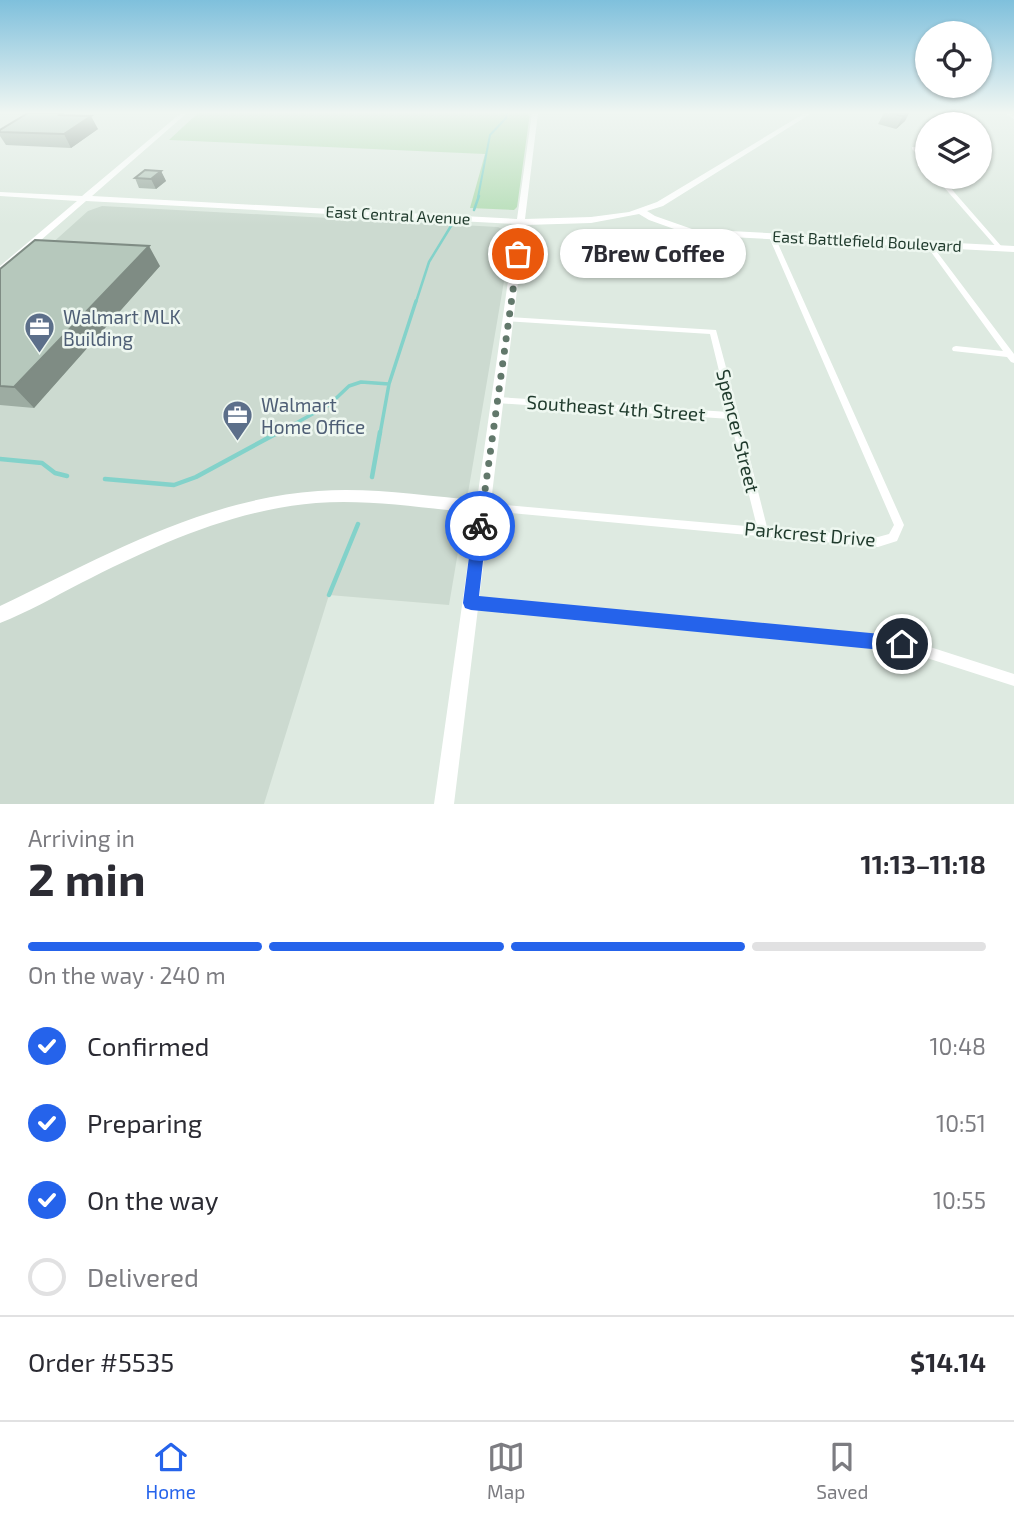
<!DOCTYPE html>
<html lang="en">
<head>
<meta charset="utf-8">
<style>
	:root { --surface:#fff; --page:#f2f2f3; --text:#2b2b33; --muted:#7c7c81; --line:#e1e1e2; --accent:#2563eb }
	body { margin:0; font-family:"Exo 2",sans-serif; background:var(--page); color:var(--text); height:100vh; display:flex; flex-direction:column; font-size:26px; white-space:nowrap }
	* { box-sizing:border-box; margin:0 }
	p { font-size:23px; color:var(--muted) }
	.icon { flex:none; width:38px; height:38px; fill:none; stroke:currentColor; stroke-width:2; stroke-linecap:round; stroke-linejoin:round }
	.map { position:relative; height:804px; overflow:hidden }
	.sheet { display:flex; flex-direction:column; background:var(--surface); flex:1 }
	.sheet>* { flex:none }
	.controls { position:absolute; left:915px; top:21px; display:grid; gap:14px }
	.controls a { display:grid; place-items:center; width:77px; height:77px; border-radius:50%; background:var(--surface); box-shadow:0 2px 5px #0004; font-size:35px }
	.pin { position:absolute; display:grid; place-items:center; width:60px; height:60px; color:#fff; margin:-30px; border:4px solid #fff; border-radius:50%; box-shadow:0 2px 7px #0007 }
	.courier { position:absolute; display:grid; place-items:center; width:70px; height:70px; margin:-35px; border:5px solid #2563eb; border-radius:50%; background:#fff; color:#222; box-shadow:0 2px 9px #0007 }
	.bubble { position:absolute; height:49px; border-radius:24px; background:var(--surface); box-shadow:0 2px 5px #0004; font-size:23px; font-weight:700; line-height:49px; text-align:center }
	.summary em { font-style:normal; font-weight:700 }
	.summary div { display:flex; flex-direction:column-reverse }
	.summary { display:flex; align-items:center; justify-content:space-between; height:119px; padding:0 28px }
	h1 { font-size:46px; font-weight:700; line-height:52px }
	.bar { display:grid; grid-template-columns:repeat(4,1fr); gap:10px 7px; align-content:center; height:84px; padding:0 28px }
	.bar i { height:9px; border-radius:5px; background:var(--line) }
	.bar .active { background:var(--accent) }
	.bar p { grid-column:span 4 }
	.line { display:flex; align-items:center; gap:18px; padding:0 28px; border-top:2px solid var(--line) }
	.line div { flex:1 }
	ol { padding:0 28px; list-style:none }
	li { display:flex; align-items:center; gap:21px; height:77px }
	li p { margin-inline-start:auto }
	li .icon { padding:7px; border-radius:50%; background:var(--accent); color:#fff; stroke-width:4 }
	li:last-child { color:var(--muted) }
	li i { width:38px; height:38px; border:4px solid var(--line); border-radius:50% }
	.tabs { display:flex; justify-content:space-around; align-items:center; height:98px; border-top:2px solid var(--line); background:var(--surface); font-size:19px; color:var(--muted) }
	.tabs a { display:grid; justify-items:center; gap:4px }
	.tabs .active { color:var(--accent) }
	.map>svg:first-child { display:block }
	.built { fill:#ccdad0 }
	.green { fill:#b5ddb6 }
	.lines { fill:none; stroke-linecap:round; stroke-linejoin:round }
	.stream-far3 { stroke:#83d2ca; stroke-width:2 }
	.stream-far2 { stroke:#83d2ca; stroke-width:2.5 }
	.stream-far1 { stroke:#83d2ca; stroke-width:3.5 }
	.stream { stroke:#83d2ca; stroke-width:4.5 }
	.street { fill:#fff; fill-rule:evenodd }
	.secondary { fill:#fff; fill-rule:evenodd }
	.wall { fill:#9daca2 }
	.shaded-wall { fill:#7f8c84 }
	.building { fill:#b6c8bc; stroke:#7f8c84; stroke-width:2 }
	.route { fill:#2563eb }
	.done { stroke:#62786b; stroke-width:7; stroke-dasharray:0 12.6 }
	.labels { text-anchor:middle; stroke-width:5; stroke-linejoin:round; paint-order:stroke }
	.far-street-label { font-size:16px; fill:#1f3a2c; stroke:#eef7f0 }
	.service-label { font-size:19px; fill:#4e5e75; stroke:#eef7f0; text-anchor:start }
	.street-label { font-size:19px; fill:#1f3a2c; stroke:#eef7f0 }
</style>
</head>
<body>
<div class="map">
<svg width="1014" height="804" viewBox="0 0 1014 804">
	<rect width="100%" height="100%" fill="#deeae1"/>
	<!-- built -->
	<path class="built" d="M102 206 498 227 512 234 449 605 329 595 264 804H0V290L88 211Z"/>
	<!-- green -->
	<path class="green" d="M198 113H530L517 207 514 210 470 208 485 154 169 140Z"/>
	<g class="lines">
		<!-- stream-far3 -->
		<path class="stream-far3" d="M478 197 490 135 506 118 507 113"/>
		<!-- stream-far2 -->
		<path class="stream-far2" d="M474 210 479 196
			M416 302 429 262 451 226"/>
		<!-- stream-far1 -->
		<path class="stream-far1" d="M276 434 329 405 349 386 361 382 389 384
			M380 434 389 384 416 301"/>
		<!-- stream -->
		<path class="stream" d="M0 459 42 463 55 473 67 476
			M372 477 380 432
			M105 479 174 485 196 477 279 432
			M329 595 358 524"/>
		<!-- street -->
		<path class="street" d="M1007 113H1011L1014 116V119L1007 115Z
			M912 147H916L928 160V165L912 149Z
			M935 177H941L1002 247V249H998Z
			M772 235 775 237 904 525 897 541 878 547 478 510 477 507 478 504 482 503 757 527 730 419 497 403 493 400 497 397 729 412 710 334 506 321 505 319 506 317H509L716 330 739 416 767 527 878 537 889 534 894 525 769 237Z
			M929 243 931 244 1014 354V363L1011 362 1007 357 953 351 952 349 953 347 956 346 1003 351 926 245Z
			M471 597 902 638 1014 674V686L902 650 471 609 467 607 465 603 467 599Z"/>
		<!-- secondary -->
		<path class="secondary" d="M181 113H187L92 196 517 219 532 113H538L525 219 591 217 629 212 657 202 805 113H812L663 206 647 211 655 216 692 229 1014 246V252L691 235 649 220 639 214 591 223 525 225 454 804H434L475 513C423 508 369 499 316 503 232 510 156 545 81 583 54 597 28 612 0 623V606C101 558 203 499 318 491 371 487 424 496 477 500L516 224 86 201 3 273 0 274V266L77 201 0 196V192L82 196Z"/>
	</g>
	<!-- wall -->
	<path class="wall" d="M45 113H64L65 115 98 129 71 148 6 145 0 136V132Z
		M884 113H909L905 121 896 129 878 124Z
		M161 171 166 181 156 189 139 188 135 178Z
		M633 231 659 244 656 260 631 258 630 246Z
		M160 266 34 408 0 405V269Z"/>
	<!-- shaded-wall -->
	<path class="shaded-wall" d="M907 113H909L905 121 896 129 903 116Z
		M91 116 98 129 71 148 64 134Z
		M161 171 166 181 156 189 151 179Z
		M149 246 160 266 34 408 14 387Z"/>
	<!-- building -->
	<path class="building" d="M28 113H62L58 115 91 116 64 134 0 132V130Z
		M890 113H907L903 116Z
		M145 170 161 171 151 179 135 178Z
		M633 231 657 232 659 244 634 243Z
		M35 240 149 246 14 387 0 386V269Z"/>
	<!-- sky -->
	<linearGradient id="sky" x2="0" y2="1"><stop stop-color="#7fc0dc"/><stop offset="0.5" stop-color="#f0f6f2"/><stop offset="1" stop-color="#f0f6f2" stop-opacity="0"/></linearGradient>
	<rect width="1014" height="225" fill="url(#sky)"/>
	<!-- route -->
	<path class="route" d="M480 520 487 526 479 596 902 636 908 638 910 644 908 650 902 652 471 610 465 608 463 603 473 526Z"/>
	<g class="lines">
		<!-- done -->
		<path class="done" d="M480 526 518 254"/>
	</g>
	<!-- icons -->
	<defs>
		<symbol id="office-pin" viewBox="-11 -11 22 30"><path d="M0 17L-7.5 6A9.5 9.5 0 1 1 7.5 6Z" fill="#5c6f8a" stroke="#eef7f0"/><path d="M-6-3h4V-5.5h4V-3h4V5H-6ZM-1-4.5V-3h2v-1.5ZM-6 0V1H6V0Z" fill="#fff"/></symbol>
	</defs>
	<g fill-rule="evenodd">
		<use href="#office-pin" x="22" y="310" width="35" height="47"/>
		<use href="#office-pin" x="220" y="398" width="35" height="47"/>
	</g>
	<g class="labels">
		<!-- far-street labels -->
		<g class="far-street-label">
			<text transform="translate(398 215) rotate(3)" y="6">East Central Avenue</text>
			<text transform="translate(867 241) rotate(3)" y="6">East Battlefield Boulevard</text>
		</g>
		<!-- service labels -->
		<g class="service-label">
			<text x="63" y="324">Walmart MLK<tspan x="63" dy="22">Building</tspan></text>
			<text x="261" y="412">Walmart<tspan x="261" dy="22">Home Office</tspan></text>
		</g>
		<!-- street labels -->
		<g class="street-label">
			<text transform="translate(616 408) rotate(4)" y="7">Southeast 4th Street</text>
			<text transform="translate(738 431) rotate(76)" y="7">Spencer Street</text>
			<text transform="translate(810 534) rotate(5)" y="7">Parkcrest Drive</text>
		</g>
	</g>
</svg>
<div class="controls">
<a><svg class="icon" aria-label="locate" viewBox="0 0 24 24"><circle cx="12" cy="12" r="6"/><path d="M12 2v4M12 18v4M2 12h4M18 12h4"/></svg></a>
<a><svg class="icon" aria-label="layers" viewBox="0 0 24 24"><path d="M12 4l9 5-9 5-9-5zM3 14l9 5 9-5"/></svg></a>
</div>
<div class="pin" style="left:518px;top:254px;background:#ea580c"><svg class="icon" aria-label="bag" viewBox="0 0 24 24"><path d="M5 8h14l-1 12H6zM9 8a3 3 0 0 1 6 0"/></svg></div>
<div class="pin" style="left:902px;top:644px;background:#1f2937"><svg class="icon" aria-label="home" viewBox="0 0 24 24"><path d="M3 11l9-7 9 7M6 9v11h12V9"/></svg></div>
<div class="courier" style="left:480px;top:526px"><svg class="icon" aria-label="bike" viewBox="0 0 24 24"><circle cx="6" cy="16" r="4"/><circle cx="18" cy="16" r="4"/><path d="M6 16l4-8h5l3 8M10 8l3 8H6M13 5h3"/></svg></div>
<div class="bubble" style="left:560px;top:229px;width:186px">7Brew Coffee</div>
</div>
<section class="sheet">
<div class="summary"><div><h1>2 min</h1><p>Arriving in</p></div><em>11:13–11:18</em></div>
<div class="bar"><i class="active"></i><i class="active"></i><i class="active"></i><i></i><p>On the way · 240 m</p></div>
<ol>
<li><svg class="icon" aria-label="check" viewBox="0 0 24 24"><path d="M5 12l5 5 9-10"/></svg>Confirmed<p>10:48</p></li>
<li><svg class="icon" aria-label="check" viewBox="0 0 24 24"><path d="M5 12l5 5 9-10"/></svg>Preparing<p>10:51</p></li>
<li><svg class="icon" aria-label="check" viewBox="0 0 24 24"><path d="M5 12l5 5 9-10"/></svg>On the way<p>10:55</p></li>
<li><i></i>Delivered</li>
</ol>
<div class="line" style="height:91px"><div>Order #5535</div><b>$14.14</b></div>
</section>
<nav class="tabs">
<a class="active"><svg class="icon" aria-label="home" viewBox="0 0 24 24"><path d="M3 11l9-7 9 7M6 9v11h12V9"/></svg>Home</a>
<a><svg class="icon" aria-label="map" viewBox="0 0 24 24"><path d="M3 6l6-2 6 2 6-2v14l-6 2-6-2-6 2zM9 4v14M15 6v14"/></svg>Map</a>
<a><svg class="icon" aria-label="saved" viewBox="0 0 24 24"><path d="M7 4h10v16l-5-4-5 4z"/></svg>Saved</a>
</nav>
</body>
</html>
